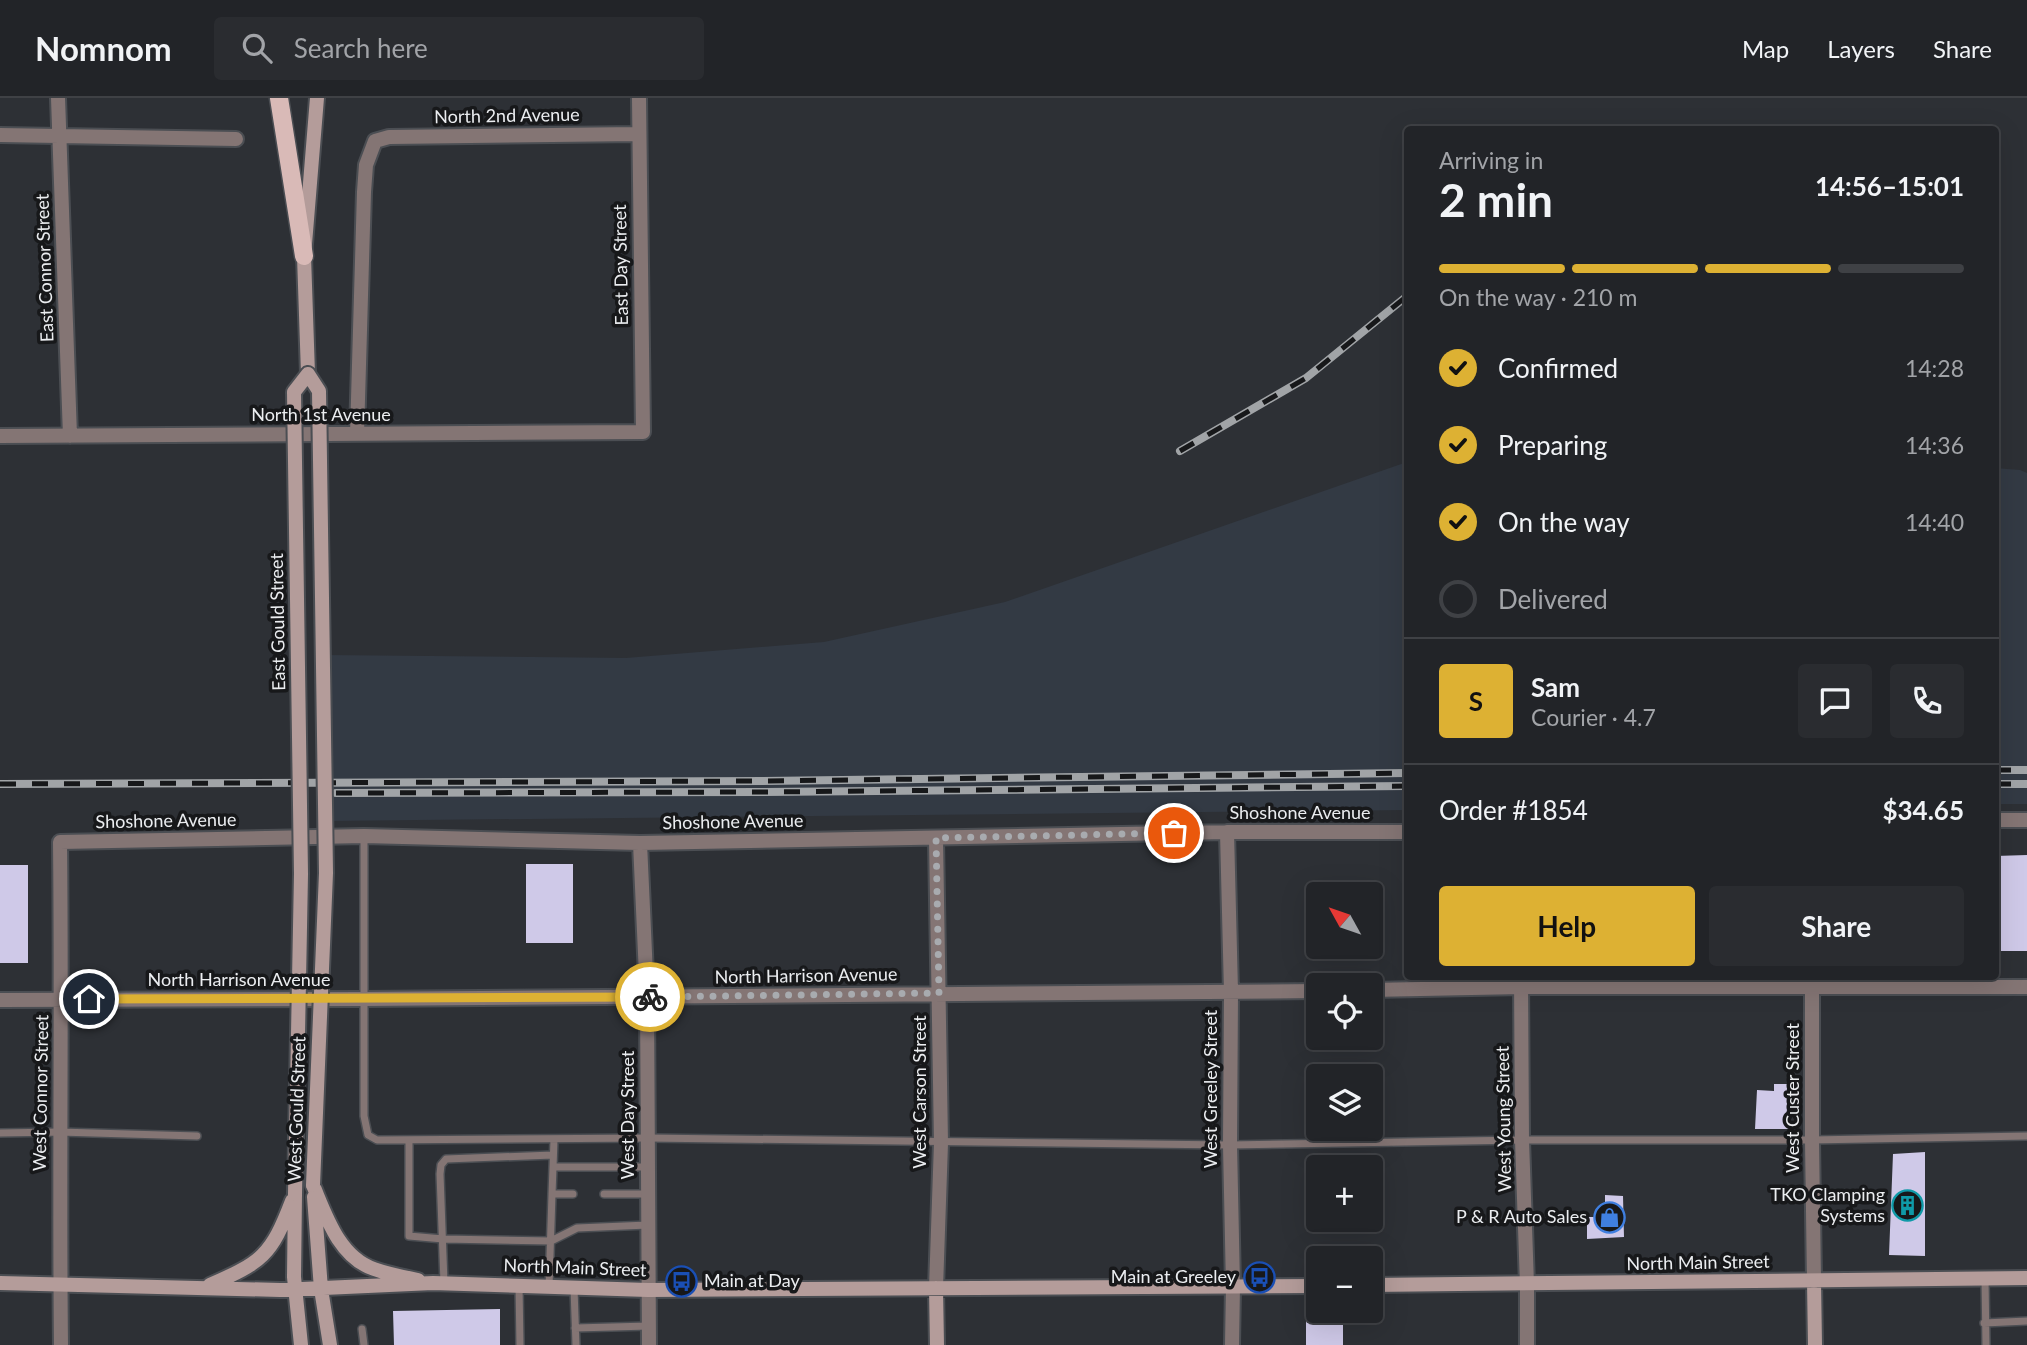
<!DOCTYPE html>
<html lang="en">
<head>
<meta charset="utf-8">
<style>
	:root { --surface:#222428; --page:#2a2c30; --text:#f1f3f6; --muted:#a2a4a8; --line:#3f4145; --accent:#ddb133 }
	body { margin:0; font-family:Lato,sans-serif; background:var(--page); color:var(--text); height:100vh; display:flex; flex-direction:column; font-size:26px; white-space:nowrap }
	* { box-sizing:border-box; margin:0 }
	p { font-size:23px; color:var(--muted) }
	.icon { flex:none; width:38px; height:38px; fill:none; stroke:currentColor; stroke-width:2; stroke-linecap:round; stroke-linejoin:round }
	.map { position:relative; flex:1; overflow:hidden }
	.panel { position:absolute; left:1404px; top:28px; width:595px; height:854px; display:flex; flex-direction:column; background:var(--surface); border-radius:7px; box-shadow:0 7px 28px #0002,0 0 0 2px var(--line) }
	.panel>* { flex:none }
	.needle { width:46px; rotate:310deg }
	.tools { position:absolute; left:1306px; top:784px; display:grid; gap:14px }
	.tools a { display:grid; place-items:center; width:77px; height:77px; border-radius:7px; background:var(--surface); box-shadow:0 7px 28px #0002,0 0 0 2px var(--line); font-size:35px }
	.pin { position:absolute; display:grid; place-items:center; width:60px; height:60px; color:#fff; margin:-30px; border:4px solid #fff; border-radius:50%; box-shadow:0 2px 7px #0007 }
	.courier { position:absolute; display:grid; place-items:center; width:70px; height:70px; margin:-35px; border:5px solid #ddb133; border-radius:50%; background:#fff; color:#222; box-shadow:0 2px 9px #0007 }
	.head em { font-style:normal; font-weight:700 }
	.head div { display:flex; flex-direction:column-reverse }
	.head { display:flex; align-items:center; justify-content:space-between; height:119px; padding:0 35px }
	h1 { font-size:46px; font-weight:700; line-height:52px }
	.bar { display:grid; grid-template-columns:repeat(4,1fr); gap:10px 7px; align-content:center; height:84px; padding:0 35px }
	.bar i { height:9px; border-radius:5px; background:var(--line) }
	.bar .on { background:var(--accent) }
	.bar p { grid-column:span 4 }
	.line { display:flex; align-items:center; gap:18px; padding:0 35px; border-top:2px solid var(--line) }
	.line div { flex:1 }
	.round { display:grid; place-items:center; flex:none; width:74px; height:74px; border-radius:7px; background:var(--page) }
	ol { padding:0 35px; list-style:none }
	li { display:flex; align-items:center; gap:21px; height:77px }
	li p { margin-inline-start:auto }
	li .icon { padding:7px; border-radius:50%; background:var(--accent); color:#111; stroke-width:4 }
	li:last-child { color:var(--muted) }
	li i { width:38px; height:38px; border:4px solid var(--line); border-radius:50% }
	.button { display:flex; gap:14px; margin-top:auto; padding:14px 35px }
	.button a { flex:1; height:80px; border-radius:7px; background:var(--accent); color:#111; font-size:28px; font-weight:700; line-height:80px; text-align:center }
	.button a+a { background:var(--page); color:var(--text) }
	header { display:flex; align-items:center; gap:42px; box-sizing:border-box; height:98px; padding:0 35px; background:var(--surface); border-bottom:2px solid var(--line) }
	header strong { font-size:33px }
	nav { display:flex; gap:38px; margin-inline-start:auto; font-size:24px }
	.search { width:490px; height:63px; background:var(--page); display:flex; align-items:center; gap:18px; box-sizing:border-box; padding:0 24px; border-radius:7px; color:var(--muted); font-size:26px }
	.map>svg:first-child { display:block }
	.built { fill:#333a44 }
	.building { fill:#cfc9e8 }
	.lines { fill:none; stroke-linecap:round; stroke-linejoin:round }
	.lane-casing { stroke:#4b4e53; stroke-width:10 }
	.street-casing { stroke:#4b4e53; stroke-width:18 }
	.secondary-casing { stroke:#4b4e53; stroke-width:18 }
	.primary-casing { stroke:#4b4e53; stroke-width:21 }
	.lane { stroke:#847574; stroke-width:7 }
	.street { stroke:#847574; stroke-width:14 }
	.secondary { stroke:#b49c9a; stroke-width:14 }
	.primary { stroke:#d9bab7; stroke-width:18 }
	.rail-casing { stroke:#a1a4a7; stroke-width:8 }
	.rail { stroke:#17181a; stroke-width:5; stroke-dasharray:16; stroke-linecap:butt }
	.secondary-bridge-casing { stroke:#4b4e53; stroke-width:18; stroke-linecap:butt }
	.secondary-bridge { stroke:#b49c9a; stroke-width:14 }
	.done { stroke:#a8abaf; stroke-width:7; stroke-dasharray:0 12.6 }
	.route { stroke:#ddb133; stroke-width:9 }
	.labels { text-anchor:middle; stroke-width:7; stroke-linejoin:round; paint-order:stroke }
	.street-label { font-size:18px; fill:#ebedf0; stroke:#17181a }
	.poi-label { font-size:18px; fill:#ebedf0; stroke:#17181a; text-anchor:end }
</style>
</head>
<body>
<header>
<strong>Nomnom</strong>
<div class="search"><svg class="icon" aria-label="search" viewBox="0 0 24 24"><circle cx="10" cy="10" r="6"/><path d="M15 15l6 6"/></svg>Search here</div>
<nav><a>Map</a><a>Layers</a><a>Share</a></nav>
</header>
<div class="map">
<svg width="2027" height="1247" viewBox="0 0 2027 1247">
	<rect width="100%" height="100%" fill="#2d3035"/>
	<!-- built -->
	<path class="built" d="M1407 364V712L325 723 323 557 626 560 824 544 1005 504Z
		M1995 370 2020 372 2027 375V706H1995Z"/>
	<!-- building -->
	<path class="building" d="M2027 757V853H1995V758Z
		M526 766H573V845H526Z
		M0 767H28V865H0Z
		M1774 986H1792L1791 1001 1787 1000 1789 1031H1755L1757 992 1774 993Z
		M1925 1054V1158L1889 1157 1893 1056Z
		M1605 1097 1623 1098 1624 1139 1587 1141V1119H1605Z
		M500 1211V1247H394L393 1213Z
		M1306 1213H1343V1247H1306Z"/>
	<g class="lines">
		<defs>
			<path id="lane" d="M364 738V1018L368 1037 377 1042 648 1040 1230 1047 1522 1042H1812L2027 1038
				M0 1035 59 1034 197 1038
				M409 1042V1138L443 1141 551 1143 577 1130 648 1127
				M553 1069H647
				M552 1096 554 1042
				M604 1096H648
				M1985 1181 1986 1247
				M444 1185 440 1076 441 1067 446 1061 553 1057
				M519 1188 520 1247
				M549 1189 552 1096H573
				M574 1190 576 1247
				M1984 1225 2027 1223
				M575 1230 649 1228
				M362 1231 364 1247"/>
			<path id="street" d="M58 0 70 338
				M0 37 236 41
				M357 336 364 94 366 67 375 43 389 39 639 36
				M0 338 643 334 639 0
				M1995 722H2027
				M1227 734 1231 894 1230 1047 1233 1188 1232 1247
				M640 745 647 899 649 1247
				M1521 878 1522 1042 1527 1187V1247
				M1812 878V1042L1814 1183
				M1370 892 1522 889H2027
				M0 902 363 901 1318 893
				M936 1190 941 1045 936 741
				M61 1247C59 1079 62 912 60 744L364 738 640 745 1227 734H1407"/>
			<path id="secondary" d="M308 276 304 158 317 0
				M313 1087C326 1118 339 1159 374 1171 388 1176 403 1179 418 1182
				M295 1096 294 1179 301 1247
				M314 1099 321 1191 330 1247
				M1814 1183 1815 1247
				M0 1185 280 1192 433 1185 648 1192 1318 1188
				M210 1187C262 1164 271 1158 292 1103
				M1370 1187 2027 1180
				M936 1190 937 1247"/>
			<path id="primary" d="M279 0 304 158"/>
		</defs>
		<!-- lane casing -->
		<use href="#lane" class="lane-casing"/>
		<!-- street casing -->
		<use href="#street" class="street-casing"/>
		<!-- secondary casing -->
		<use href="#secondary" class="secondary-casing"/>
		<!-- primary casing -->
		<use href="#primary" class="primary-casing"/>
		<!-- lane -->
		<use href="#lane" class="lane"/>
		<!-- street -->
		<use href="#street" class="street"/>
		<!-- secondary -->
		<use href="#secondary" class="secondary"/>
		<!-- primary -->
		<use href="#primary" class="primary"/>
		<defs>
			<path id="rail" d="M1180 353 1306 280 1407 198
				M1995 672H2027
				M0 686 763 683 1407 675
				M1995 686H2027
				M336 695 764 694 1407 688"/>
		</defs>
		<!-- rail casing -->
		<use href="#rail" class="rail-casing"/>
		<!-- rail -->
		<use href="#rail" class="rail"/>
		<defs>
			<path id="secondary-bridge" d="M295 1096 301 776 294 294 308 276 319 293 326 775 313 1087"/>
		</defs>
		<!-- secondary-bridge casing -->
		<use href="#secondary-bridge" class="secondary-bridge-casing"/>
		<!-- secondary-bridge -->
		<use href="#secondary-bridge" class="secondary-bridge"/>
	</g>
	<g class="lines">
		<!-- done -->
		<path class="done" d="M650 899 939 895 936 740 1174 735"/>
		<!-- route -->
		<path class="route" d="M89 901 650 899"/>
	</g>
	<!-- icons -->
	<defs>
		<symbol id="building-ring" viewBox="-11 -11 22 22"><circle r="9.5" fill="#17181a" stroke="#0f9aa8" stroke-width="1.5"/><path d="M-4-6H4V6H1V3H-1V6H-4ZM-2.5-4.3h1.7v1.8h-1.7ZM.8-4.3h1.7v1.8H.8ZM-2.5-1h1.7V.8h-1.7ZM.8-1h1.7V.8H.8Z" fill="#0f9aa8"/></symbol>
		<symbol id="shop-ring" viewBox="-11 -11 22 22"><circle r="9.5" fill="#17181a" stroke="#3f7fe0" stroke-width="1.5"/><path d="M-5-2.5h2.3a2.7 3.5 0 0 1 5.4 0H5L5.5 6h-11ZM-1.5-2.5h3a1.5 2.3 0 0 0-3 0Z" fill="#3f7fe0"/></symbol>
		<symbol id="bus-ring" viewBox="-11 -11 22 22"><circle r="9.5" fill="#17181a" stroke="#1a4fb4" stroke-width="1.5"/><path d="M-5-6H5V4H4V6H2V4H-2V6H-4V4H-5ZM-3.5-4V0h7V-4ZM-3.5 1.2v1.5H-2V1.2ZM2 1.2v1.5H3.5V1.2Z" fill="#1a4fb4"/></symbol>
	</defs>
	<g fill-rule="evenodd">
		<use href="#building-ring" x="1890" y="1090" width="35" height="35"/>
		<use href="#shop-ring" x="1592" y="1102" width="35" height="35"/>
		<use href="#bus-ring" x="1242" y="1162" width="35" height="35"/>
		<use href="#bus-ring" x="664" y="1166" width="35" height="35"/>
	</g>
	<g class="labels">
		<!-- street labels -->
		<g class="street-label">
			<text transform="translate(507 18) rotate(-1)" y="6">North 2nd Avenue</text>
			<text transform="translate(621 167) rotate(-91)" y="6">East Day Street</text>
			<text transform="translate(45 170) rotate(-92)" y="6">East Connor Street</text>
			<text x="321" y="323">North 1st Avenue</text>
			<text transform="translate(278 524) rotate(-91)" y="6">East Gould Street</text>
			<text x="1300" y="721">Shoshone Avenue</text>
			<text transform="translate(166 723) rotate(-1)" y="6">Shoshone Avenue</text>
			<text transform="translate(733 724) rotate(-1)" y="6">Shoshone Avenue</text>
			<text transform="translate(806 878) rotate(-1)" y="6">North Harrison Avenue</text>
			<text x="239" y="888">North Harrison Avenue</text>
			<text transform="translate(1211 991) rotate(-90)" y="6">West Greeley Street</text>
			<text transform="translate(920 994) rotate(-90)" y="6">West Carson Street</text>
			<text transform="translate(41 995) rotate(-89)" y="6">West Connor Street</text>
			<text transform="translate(1793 1000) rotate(-90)" y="6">West Custer Street</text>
			<text transform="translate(297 1011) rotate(-88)" y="6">West Gould Street</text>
			<text transform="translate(628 1017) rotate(-90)" y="6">West Day Street</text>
			<text transform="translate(1504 1021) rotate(-91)" y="6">West Young Street</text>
			<text transform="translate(1698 1165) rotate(-1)" y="6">North Main Street</text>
			<text transform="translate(575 1170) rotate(2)" y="6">North Main Street</text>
		</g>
		<!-- poi labels -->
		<g class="poi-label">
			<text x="1885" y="1103">TKO Clamping<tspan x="1885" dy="21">Systems</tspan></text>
			<text x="1587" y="1125">P &amp; R Auto Sales</text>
			<text x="1236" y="1185">Main at Greeley</text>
			<text x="704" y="1189" text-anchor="start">Main at Day</text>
		</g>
	</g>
</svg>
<div class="tools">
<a><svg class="needle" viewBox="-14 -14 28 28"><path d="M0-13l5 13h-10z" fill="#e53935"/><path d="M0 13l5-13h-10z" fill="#a2a4a8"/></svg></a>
<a><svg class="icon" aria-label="locate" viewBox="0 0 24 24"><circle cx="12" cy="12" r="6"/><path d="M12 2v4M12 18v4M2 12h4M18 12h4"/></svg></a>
<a><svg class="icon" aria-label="layers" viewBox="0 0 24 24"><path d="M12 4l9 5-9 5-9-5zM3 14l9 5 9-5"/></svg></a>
<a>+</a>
<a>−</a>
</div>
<div class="pin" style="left:1174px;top:735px;background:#ea580c"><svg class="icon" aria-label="bag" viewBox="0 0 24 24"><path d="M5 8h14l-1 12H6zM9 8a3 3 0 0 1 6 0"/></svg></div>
<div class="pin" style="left:89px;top:901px;background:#1f2937"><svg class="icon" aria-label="home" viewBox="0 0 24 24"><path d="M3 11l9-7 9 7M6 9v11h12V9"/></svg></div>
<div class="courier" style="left:650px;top:899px"><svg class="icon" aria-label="bike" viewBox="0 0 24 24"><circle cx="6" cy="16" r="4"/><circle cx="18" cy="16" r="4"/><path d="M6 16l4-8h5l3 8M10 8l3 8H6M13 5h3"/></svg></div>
<section class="panel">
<div class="head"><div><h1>2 min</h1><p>Arriving in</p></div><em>14:56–15:01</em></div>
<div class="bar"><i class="on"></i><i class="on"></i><i class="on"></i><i></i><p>On the way · 210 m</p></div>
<ol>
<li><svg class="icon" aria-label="check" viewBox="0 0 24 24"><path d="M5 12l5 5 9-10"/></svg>Confirmed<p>14:28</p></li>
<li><svg class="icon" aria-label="check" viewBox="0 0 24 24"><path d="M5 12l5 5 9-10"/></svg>Preparing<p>14:36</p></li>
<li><svg class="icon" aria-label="check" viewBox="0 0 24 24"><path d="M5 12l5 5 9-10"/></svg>On the way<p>14:40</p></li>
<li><i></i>Delivered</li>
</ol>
<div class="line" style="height:126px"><b class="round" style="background:var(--accent);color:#111">S</b><div><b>Sam</b><p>Courier · 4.7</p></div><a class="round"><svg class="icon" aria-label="chat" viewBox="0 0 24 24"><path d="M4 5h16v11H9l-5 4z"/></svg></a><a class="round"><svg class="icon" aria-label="phone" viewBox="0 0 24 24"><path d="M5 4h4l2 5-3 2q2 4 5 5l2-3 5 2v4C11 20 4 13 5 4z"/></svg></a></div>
<div class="line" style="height:91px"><div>Order #1854</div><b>$34.65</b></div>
<div class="button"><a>Help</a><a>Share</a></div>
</section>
</div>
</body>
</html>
